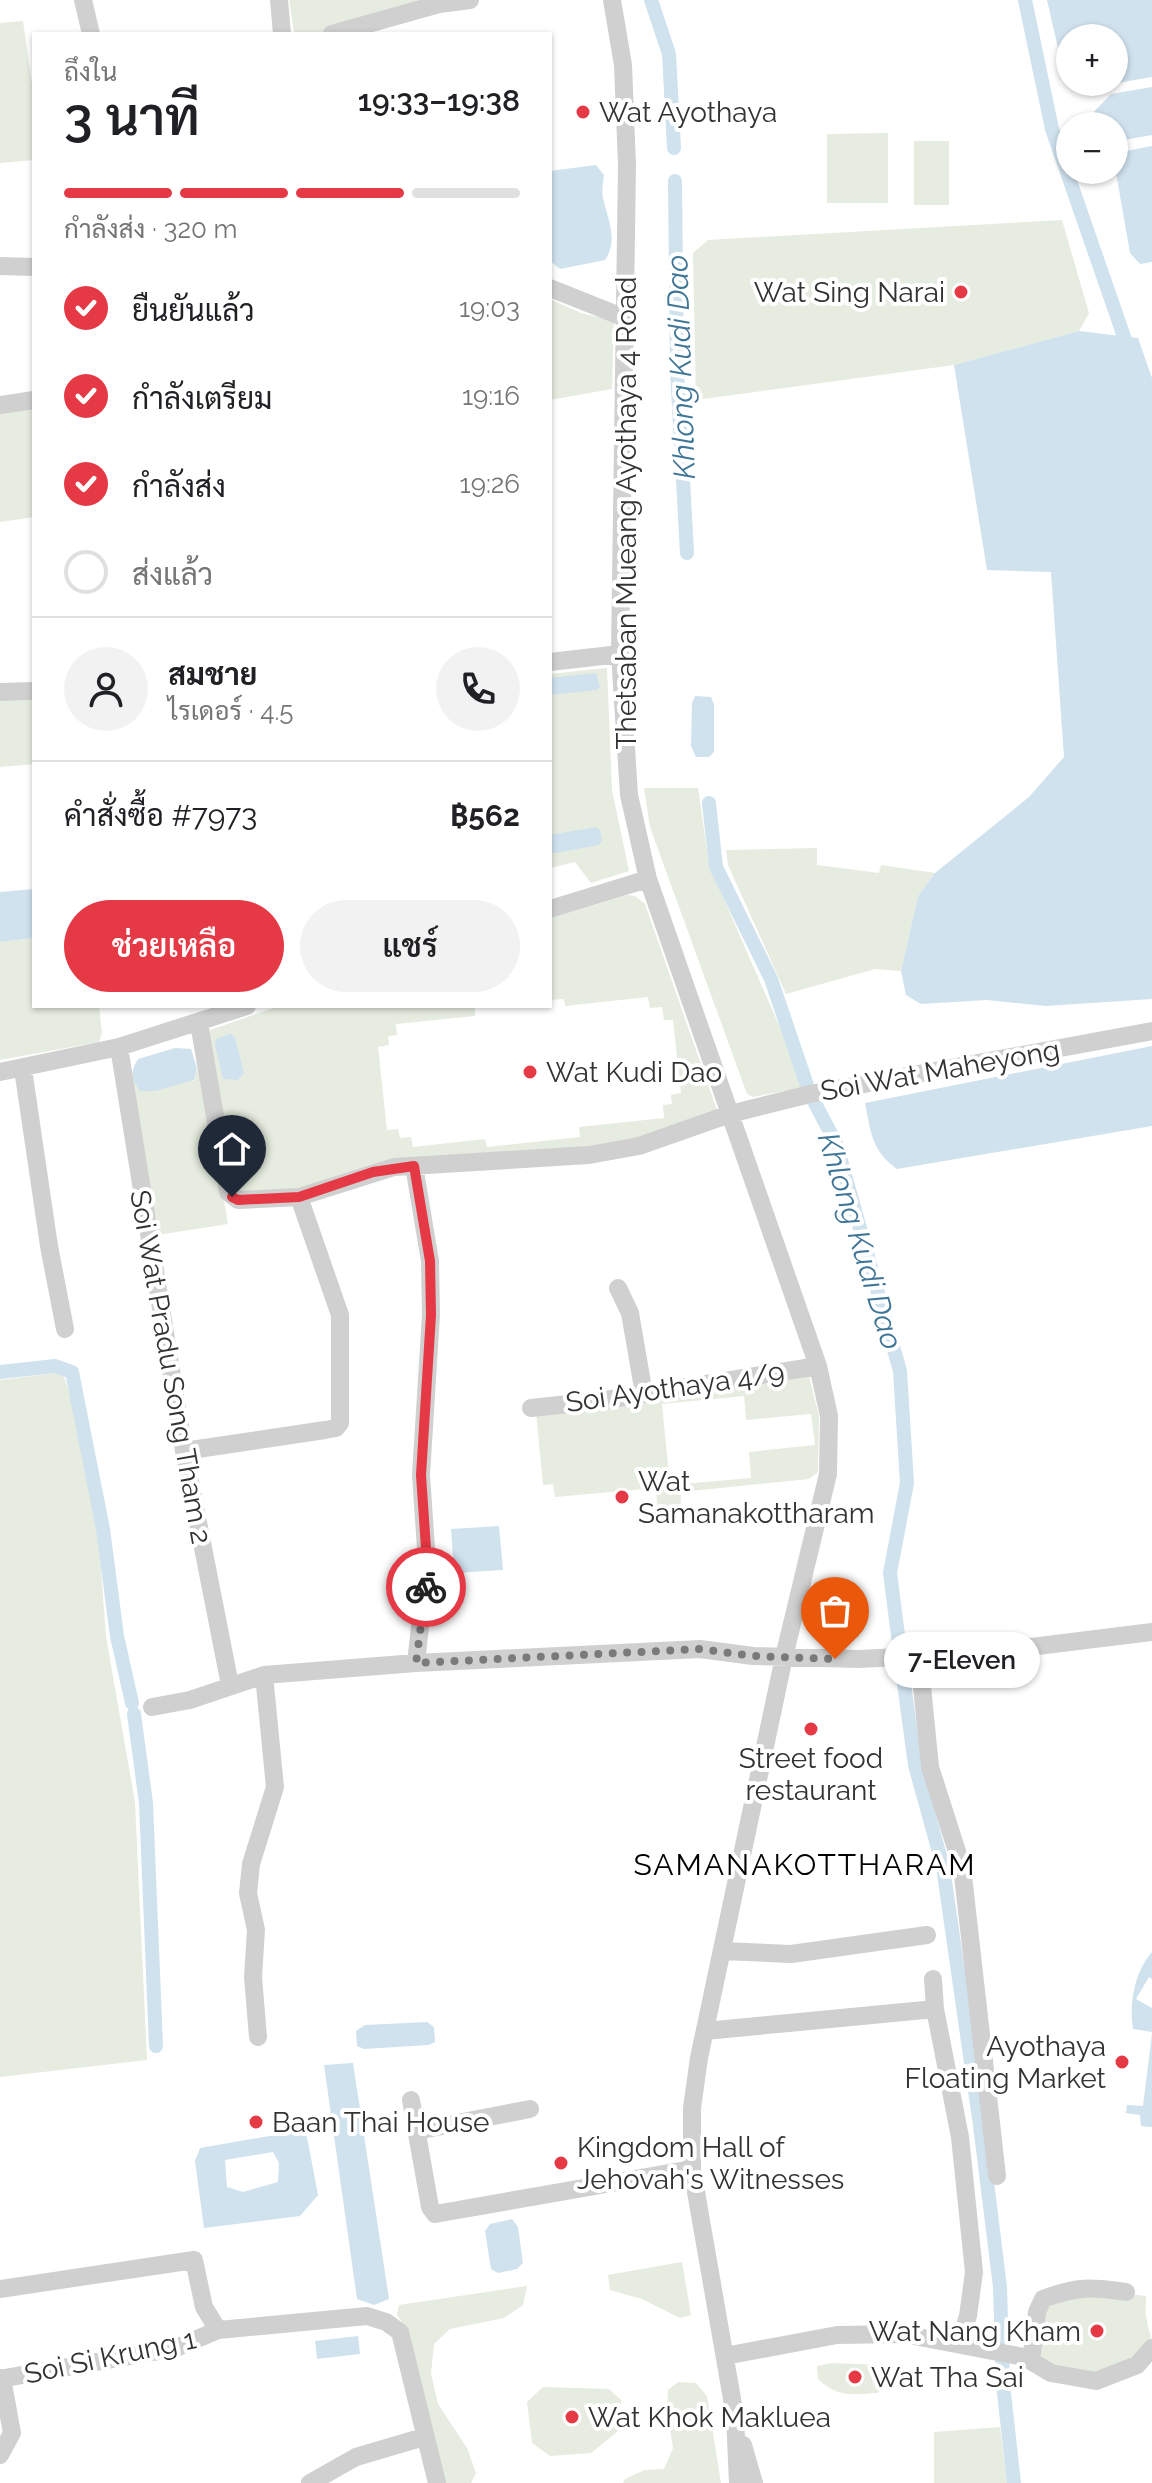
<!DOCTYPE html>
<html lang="th">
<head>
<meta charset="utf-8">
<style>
	:root { --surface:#fff; --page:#f2f2f2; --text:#202124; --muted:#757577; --line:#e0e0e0; --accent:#e63946 }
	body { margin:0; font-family:Raleway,Sarabun,sans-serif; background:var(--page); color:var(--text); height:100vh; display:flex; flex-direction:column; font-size:30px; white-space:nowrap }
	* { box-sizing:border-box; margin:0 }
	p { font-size:26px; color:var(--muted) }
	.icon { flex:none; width:44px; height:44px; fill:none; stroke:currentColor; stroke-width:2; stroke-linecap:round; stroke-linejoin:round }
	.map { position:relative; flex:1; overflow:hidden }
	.sheet { position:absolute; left:32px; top:32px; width:520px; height:976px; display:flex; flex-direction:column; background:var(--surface); border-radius:0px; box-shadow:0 2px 6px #0004 }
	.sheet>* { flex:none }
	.controls { position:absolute; left:1056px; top:24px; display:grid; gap:16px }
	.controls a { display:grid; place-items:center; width:72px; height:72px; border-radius:50%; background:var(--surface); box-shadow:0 2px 6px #0004; font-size:40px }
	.pin { position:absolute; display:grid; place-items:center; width:68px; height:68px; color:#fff; margin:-82px -34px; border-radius:50% 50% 50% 0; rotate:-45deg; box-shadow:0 0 8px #0007 }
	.pin .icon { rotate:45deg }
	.courier { position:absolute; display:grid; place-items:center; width:80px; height:80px; margin:-40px; border:6px solid #e63946; border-radius:50%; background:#fff; color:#222; box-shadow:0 2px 10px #0007 }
	.bubble { position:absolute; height:56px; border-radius:28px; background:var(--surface); box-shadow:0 2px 6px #0004; font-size:26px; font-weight:600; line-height:56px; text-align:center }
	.overview em { font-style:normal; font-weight:600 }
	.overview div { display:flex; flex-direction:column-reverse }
	.overview { display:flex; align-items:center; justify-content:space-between; height:136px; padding:0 32px }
	h1 { font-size:52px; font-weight:600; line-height:60px }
	.bar { display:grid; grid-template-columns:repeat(4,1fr); gap:12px 8px; align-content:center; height:96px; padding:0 32px }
	.bar i { height:10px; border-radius:6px; background:var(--line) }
	.bar .selected { background:var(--accent) }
	.bar p { grid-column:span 4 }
	.line { display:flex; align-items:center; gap:20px; padding:0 32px; border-top:2px solid var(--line) }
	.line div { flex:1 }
	.round { display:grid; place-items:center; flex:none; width:84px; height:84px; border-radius:42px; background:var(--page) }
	ol { padding:0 32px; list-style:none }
	li { display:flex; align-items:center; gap:24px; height:88px }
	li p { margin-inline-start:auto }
	li .icon { padding:8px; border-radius:50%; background:var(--accent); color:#fff; stroke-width:4 }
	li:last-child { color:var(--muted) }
	li i { width:44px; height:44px; border:4px solid var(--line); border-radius:50% }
	.button { display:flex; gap:16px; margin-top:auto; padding:16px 32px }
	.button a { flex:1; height:92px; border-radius:48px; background:var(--accent); color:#fff; font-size:32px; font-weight:600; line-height:92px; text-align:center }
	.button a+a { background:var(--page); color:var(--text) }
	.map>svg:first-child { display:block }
	.green { fill:#e6ecdf; fill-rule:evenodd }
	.water { fill:#cfe2ee; fill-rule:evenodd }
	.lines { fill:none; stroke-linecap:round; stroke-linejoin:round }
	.canal { stroke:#cfe2ee; stroke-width:14 }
	.minor { stroke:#d0d0d0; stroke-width:18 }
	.done { stroke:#7a7a7a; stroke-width:8; stroke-dasharray:0 14.4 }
	.route { stroke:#e63946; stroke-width:10 }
	.poi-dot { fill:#e63946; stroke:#fff; stroke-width:3 }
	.labels { text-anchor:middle; stroke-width:8; stroke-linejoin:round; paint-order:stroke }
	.poi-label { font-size:28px; fill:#333; stroke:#fff; text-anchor:start }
	.street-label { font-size:28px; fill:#333; stroke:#fff }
	.water-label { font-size:30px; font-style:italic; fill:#3f7597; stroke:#fff }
	.neighbourhood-label { font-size:30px; letter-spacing:2px; fill:#000; stroke:#fff }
</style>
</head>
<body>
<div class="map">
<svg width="1152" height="2483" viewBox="0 0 1152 2483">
	<rect width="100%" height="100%" fill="#fff"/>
	<!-- green -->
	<path class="green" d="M289 0H453V1L315 34H297L294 32Z
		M23 21 34 98V160L0 163V23Z
		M888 133V203H827V134Z
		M914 141H949V205H914Z
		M1062 220 1089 313 1079 331 954 365 696 400 693 253 708 240Z
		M550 299 581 313 614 321 612 389 550 400Z
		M34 407V517L0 522V412Z
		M607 668 612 790 629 871 591 883 575 862 550 868V674Z
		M34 700V764L0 767V701Z
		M644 788H698L709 865 806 1087 753 1097 747 1094 650 827Z
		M817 848V865L879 873 881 865 935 873 918 896 901 971 875 969 786 994 728 865 726 850Z
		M627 895 635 896 645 904 718 1113 623 1145 410 1158 303 1190 235 1193 207 1037 210 1030 279 1006H496L475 1008V1016L396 1024 397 1035 388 1036 389 1045 378 1047 387 1130 398 1129 400 1138 411 1137 413 1147 485 1139 487 1147 580 1137 579 1127 664 1118 663 1105 672 1104 671 1095 681 1093 673 1020H664L662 1007 650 1008 648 997 565 1006 564 999 550 1000V918Z
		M34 938V1006H99L102 1033 99 1042 0 1060V942Z
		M197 1068 204 1083 228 1224 157 1235 132 1080 194 1081Z
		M808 1372 819 1416 818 1472 809 1479 681 1492 680 1520 658 1524 656 1488 555 1497 553 1484 543 1485 535 1401ZM744 1396 746 1420 811 1414 815 1445 749 1452 751 1478 670 1485 662 1404Z
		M56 1373 64 1376 80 1429 98 1529 106 1637 135 1802 147 2060 0 2077V1380Z
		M682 2262 691 2315 680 2318 642 2299 610 2290 608 2275Z
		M527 2286 523 2305 504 2318 450 2329 434 2344 431 2374 438 2404 467 2448 476 2473 471 2483H444L407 2329 397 2315 399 2305Z
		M1081 2289 1146 2296C1146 2304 1145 2313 1147 2321 1148 2329 1152 2337 1152 2345 1144 2375 1080 2373 1056 2372L1040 2357C1041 2308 1033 2308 1081 2289Z
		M832 2363 880 2365 886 2380 878 2393C851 2394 838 2398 818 2379L817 2366Z
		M678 2382 696 2383 707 2396 721 2483H623L625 2479 645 2470 664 2469 673 2448 667 2410 668 2390Z
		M543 2387 609 2389 621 2400 618 2431 591 2453 550 2456 532 2443 527 2402Z
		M1000 2427 1007 2483H934V2432Z"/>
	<!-- water -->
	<path class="water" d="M1047 0H1152V77L1078 90 1066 83ZM1070 38H1114V82H1070Z
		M1152 87V135L1114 142V126H1089L1087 119 1111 94Z
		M1152 146V262L1140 264 1130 253 1114 161 1121 152Z
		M596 165 604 175C603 183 601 194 604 202 609 223 618 240 605 260L560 269 550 261V171Z
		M1079 331 1138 338 1152 378V999L1046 1006 987 1000 921 1004 906 995 901 971 918 896 935 873 1029 797 1064 757 1051 572 987 570 954 365Z
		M596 673 600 687 597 690 550 695V678Z
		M695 696 711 697 714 704V752L709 757H696L691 746 692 703Z
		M596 827 600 830 602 841 599 845 550 854V835Z
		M34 889V938L0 942V892Z
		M230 1034 235 1037 244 1073 238 1080 223 1079 215 1044 216 1039Z
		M1152 1046V1126L897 1169C871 1150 871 1133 865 1103Z
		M175 1048 191 1049 197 1068 194 1080 155 1091H140C131 1079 130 1072 138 1059Z
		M499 1526 503 1570 454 1573 451 1529Z
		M1152 1952V1979L1149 1977 1136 1999 1152 2008V2032L1133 2029C1129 2004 1134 1972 1152 1952Z
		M427 2022 434 2027 435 2042 429 2045 364 2049 357 2046 356 2031 365 2025Z
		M1152 2034V2127L1141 2126 1140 2115 1126 2113 1127 2105 1143 2106Z
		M353 2063 389 2299 374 2305 357 2299 324 2065Z
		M298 2131 307 2137 318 2195 300 2216 204 2228 195 2161 200 2148ZM273 2152 279 2163 278 2182 243 2192 227 2187 225 2160Z
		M512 2219 518 2227 523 2263 517 2269 498 2273 491 2269 485 2231 490 2224Z
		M358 2336 360 2354 317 2359 315 2341Z"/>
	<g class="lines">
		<!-- canal -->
		<path class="canal" d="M651 0 669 54 674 148
			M1025 0 1052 129 1130 354
			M675 181 677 370 687 553
			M709 803 716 867 771 979 810 1094 836 1143 900 1371 907 1483 890 1573 900 1651
			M0 1372 55 1366 72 1372 103 1529 117 1636 132 1703
			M903 1676 915 1765 943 1867 980 2125 1000 2287 1003 2384 1014 2483
			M134 1714 146 1803 156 2046"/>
		<!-- minor -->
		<path class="minor" d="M83 0 91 34
			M279 0 282 34
			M612 0 623 65 627 165 620 654 629 795 648 879 818 1366 829 1416 828 1474 784 1657 699 2058 692 2108V2169L735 2416 738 2483
			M332 34 439 4 470 0
			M0 266 34 267
			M550 288 625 318
			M0 405 34 400
			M550 662 620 654
			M0 692 34 691
			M550 909 648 879
			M199 1023 228 1192 238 1200 299 1197 394 1167 589 1155 639 1146 730 1114 810 1094 1152 1031
			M119 1047 184 1451 230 1685
			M23 1069 49 1246 65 1329
			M0 1072 119 1047 247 1006
			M414 1166 430 1261 431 1315 421 1475 427 1563 416 1663
			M618 1288 630 1313 644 1394
			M531 1408 606 1400 818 1366
			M184 1451 325 1430 336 1428 340 1423V1315L299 1197
			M919 1656 930 1767 962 1867 997 2176
			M152 1707 190 1700 264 1675 416 1663 700 1649 753 1656 858 1659 982 1653 1152 1632
			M722 1951 791 1954 927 1935
			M933 1979 935 2009 960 2137 974 2272 968 2316 959 2343
			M705 2031 935 2009
			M258 2037 253 1977 256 1930 248 1893 251 1864 275 1787 264 1675
			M411 2100 430 2207 435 2214 692 2169
			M416 2131 530 2109
			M0 2289 194 2260 204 2307 218 2330
			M725 2356 837 2335 904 2334 1024 2357 1051 2373 1096 2381 1137 2365 1152 2348
			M1031 2361 1037 2312 1043 2299C1078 2286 1090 2287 1126 2292
			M0 2379 176 2348 218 2330 367 2316 386 2322 400 2332 437 2483
			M743 2445 754 2483
			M0 2455 12 2433 2 2378
			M310 2483 356 2457 424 2437"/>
	</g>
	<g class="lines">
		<!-- done -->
		<path class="done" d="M426 1587 416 1663 700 1649 753 1656 835 1659"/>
		<!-- route -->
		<path class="route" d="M232 1197 238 1200 299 1197 373 1172 414 1166 430 1261 431 1315 421 1475 427 1563 426 1587"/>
	</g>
	<!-- markers -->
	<g class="poi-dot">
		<circle cx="583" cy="112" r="8"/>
		<circle cx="961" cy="292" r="8"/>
		<circle cx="530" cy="1072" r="8"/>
		<circle cx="622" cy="1497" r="8"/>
		<circle cx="811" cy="1729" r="8"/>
		<circle cx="1122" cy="2062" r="8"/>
		<circle cx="256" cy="2122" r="8"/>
		<circle cx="561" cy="2163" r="8"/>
		<circle cx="1097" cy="2331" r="8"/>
		<circle cx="855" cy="2377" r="8"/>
		<circle cx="572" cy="2417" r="8"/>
	</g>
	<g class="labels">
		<!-- poi labels -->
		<g class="poi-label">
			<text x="599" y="122">Wat Ayothaya</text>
			<text x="945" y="302" text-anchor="end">Wat Sing Narai</text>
			<text x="546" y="1082">Wat Kudi Dao</text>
			<text x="638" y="1491">Wat<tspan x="638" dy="32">Samanakottharam</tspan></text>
			<text x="811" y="1768" text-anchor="middle">Street food<tspan x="811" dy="32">restaurant</tspan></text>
			<text x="1106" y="2056" text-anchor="end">Ayothaya<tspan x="1106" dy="32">Floating Market</tspan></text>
			<text x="272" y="2132">Baan Thai House</text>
			<text x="577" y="2157">Kingdom Hall of<tspan x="577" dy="32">Jehovah's Witnesses</tspan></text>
			<text x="1081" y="2341" text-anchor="end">Wat Nang Kham</text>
			<text x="871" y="2387">Wat Tha Sai</text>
			<text x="588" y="2427">Wat Khok Makluea</text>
		</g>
		<!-- street labels -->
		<g class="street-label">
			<text transform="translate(626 513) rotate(-90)" y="10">Thetsaban Mueang Ayothaya 4 Road</text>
			<text transform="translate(940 1070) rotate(-10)" y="10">Soi Wat Maheyong</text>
			<text transform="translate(171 1367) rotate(80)" y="10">Soi Wat Pradu Song Tham 2</text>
			<text transform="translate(675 1387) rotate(-8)" y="10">Soi Ayothaya 4/9</text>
			<text transform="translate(110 2356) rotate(-12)" y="10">Soi Si Krung 1</text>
		</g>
		<!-- water labels -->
		<g class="water-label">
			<text transform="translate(681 367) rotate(-92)" y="10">Khlong Kudi Dao</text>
			<text transform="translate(860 1241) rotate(73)" y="10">Khlong Kudi Dao</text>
		</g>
		<!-- neighbourhood labels -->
		<g class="neighbourhood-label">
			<text x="805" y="1875">SAMANAKOTTHARAM</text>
		</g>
	</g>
</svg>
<div class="controls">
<a>+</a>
<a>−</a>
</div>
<div class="pin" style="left:835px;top:1659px;background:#ea580c"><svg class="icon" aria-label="bag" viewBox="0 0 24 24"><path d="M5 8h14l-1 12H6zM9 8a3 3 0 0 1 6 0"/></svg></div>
<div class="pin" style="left:232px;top:1197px;background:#1f2937"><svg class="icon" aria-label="home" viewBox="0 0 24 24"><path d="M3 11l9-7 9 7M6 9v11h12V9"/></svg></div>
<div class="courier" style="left:426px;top:1587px"><svg class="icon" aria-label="bike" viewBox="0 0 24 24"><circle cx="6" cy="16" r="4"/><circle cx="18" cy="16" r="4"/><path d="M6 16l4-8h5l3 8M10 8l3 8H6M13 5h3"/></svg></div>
<div class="bubble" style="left:884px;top:1632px;width:156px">7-Eleven</div>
<section class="sheet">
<div class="overview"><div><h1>3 นาที</h1><p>ถึงใน</p></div><em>19:33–19:38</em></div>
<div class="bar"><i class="selected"></i><i class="selected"></i><i class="selected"></i><i></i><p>กำลังส่ง · 320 m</p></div>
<ol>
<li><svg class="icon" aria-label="check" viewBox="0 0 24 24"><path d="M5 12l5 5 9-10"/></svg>ยืนยันแล้ว<p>19:03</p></li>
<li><svg class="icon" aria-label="check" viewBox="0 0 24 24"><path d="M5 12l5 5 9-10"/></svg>กำลังเตรียม<p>19:16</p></li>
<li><svg class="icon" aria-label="check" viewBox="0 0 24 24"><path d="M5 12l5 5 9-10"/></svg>กำลังส่ง<p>19:26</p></li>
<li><i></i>ส่งแล้ว</li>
</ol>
<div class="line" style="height:144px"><a class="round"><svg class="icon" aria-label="person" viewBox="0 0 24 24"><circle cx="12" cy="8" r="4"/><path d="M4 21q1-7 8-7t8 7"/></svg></a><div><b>สมชาย</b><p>ไรเดอร์ · 4.5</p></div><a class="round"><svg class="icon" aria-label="phone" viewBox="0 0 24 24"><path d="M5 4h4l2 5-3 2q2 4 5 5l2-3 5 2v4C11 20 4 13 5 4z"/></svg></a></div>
<div class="line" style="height:104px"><div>คำสั่งซื้อ #7973</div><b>฿562</b></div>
<div class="button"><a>ช่วยเหลือ</a><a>แชร์</a></div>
</section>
</div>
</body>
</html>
